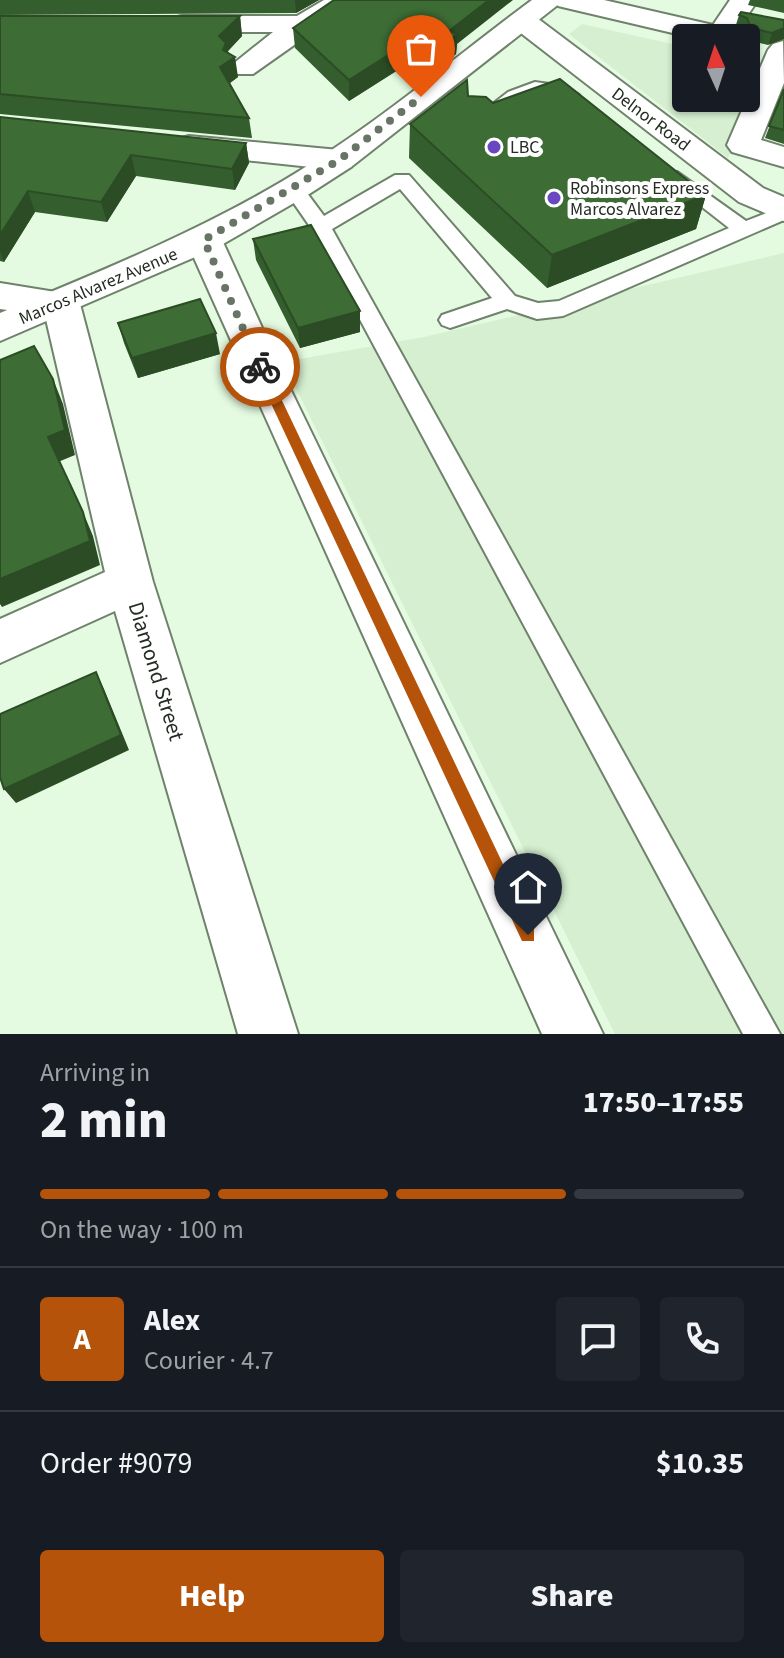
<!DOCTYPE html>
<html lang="en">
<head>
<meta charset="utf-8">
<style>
	:root { --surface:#171b24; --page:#20242c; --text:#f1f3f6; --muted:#9ea1a6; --line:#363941; --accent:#b45309 }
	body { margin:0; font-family:"Source Sans 3",sans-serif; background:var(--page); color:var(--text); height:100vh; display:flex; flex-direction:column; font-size:30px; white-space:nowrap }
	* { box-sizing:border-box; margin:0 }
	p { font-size:26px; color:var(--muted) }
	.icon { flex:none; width:44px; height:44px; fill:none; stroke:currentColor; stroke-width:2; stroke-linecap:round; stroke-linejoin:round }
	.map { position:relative; height:1034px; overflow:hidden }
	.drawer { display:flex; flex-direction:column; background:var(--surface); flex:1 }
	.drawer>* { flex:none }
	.needle { width:52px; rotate:357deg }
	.tools { position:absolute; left:672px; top:24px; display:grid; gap:16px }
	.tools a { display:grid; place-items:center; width:88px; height:88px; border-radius:8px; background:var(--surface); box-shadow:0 2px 6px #0004; font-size:40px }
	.pin { position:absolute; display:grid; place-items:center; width:68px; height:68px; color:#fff; margin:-82px -34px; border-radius:50% 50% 50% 0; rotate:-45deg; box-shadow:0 0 8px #0007 }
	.pin .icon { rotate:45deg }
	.courier { position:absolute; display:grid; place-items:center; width:80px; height:80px; margin:-40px; border:6px solid #b45309; border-radius:50%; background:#fff; color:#222; box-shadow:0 2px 10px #0007 }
	.overview em { font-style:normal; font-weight:800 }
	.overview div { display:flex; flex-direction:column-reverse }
	.overview { display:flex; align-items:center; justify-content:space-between; height:136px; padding:0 40px }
	h1 { font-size:52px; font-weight:800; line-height:60px }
	.bar { display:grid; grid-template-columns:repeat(4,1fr); gap:12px 8px; align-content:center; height:96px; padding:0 40px }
	.bar i { height:10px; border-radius:6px; background:var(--line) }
	.bar .current { background:var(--accent) }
	.bar p { grid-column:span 4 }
	.line { display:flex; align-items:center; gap:20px; padding:0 40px; border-top:2px solid var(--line) }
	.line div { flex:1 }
	.round { display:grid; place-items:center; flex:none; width:84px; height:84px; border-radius:8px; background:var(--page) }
	.action { display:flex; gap:16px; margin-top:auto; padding:16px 40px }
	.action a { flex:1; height:92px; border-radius:8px; background:var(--accent); color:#fff; font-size:32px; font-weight:800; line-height:92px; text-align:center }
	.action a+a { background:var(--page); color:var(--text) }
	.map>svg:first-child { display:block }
	.built { fill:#d5efd0 }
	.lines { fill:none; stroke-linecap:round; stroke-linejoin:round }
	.service-casing { stroke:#6f826b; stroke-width:4 }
	.minor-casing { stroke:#6f826b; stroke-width:4 }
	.tertiary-casing { stroke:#6f826b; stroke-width:4 }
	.secondary-casing { stroke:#6f826b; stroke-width:4 }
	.service { fill:#fff; fill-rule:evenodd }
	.minor { fill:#fff; fill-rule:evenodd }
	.tertiary { fill:#fff; fill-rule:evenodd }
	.secondary { fill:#fff; fill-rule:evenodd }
	.wall { fill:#345e2e }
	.shaded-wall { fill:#2b4c25 }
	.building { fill:#3d6d35; stroke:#2b4c25; stroke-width:2 }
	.route { fill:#b45309 }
	.done { stroke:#687466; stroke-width:8; stroke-dasharray:0 14.4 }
	.poi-dot { fill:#6847c0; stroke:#fff; stroke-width:3 }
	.labels { text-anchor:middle; stroke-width:8; stroke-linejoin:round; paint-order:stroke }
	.far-street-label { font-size:18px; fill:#242c23; stroke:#fff }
	.far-poi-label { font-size:18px; fill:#242c23; stroke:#fff; text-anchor:start }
	.street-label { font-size:22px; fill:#242c23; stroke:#fff }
</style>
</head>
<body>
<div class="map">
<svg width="784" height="1034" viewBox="0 0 784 1034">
	<rect width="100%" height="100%" fill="#e5fbe1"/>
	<!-- built -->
	<path class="built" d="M582 24 686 47V98H746V60L773 66 728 158 569 34Z
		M784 253V1034H615L283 362 424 337Z"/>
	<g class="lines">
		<defs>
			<path id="service" d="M535 82 564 86 579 95 570 100 536 93 492 121H478L476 117 508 92Z
				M677 172 746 221 784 206V220L563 316 537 319 507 309 450 328 442 325 439 320 442 315 492 298 400 189 332 229 780 1034H743L311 228 284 189 294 183 301 185 324 216 395 175H409L515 296 538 303 559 301 729 228 670 182 667 178Z"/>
			<path id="minor" d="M324 0H358L253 74H233L228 68 273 32H182L172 30 168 24 172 18 182 16H297Z
				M554 0H604L713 25 730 0H758L737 31 745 38H694L558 6Z
				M783 41 784 83 761 140 784 147V167L732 152 727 145 768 50 773 44Z
				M189 136 339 150 351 153 355 160 351 167 339 170 178 153 173 146 178 139Z
				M204 229 216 232 222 240 284 376 603 1034H542L186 240 192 232Z
				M0 283 74 295 80 304 153 582 298 1034H238L115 611 0 663V619L105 572 45 315 0 309Z"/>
			<path id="tertiary" d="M523 13 533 15 763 188 784 197V221L739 202 513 27 509 21 513 15Z"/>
			<path id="secondary" d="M532 0H564L351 167 306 196 216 248 0 341V313C96 273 191 235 281 182 370 130 450 61 532 0Z"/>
		</defs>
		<!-- service casing -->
		<use href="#service" class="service-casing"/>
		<!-- minor casing -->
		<use href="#minor" class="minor-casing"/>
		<!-- tertiary casing -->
		<use href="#tertiary" class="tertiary-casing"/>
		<!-- secondary casing -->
		<use href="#secondary" class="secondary-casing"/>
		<!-- service -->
		<use href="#service" class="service"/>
		<!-- minor -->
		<use href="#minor" class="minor"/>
		<!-- tertiary -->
		<use href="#tertiary" class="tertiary"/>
		<!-- secondary -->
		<use href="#secondary" class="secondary"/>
	</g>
	<!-- wall -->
	<path class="wall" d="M0 0H319L296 13 0 15Z
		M750 0H784V13L748 5Z
		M739 15 784 20 768 45 747 40 744 30 735 28Z
		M0 16H240L242 36 228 51 238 77 230 83 249 118 252 138 0 114Z
		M293 28 457 44 456 54 426 78 401 68 349 101 295 48Z
		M784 89V144L765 138Z
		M468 96 493 103 706 195 696 229 547 288 409 158 410 124Z
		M0 117 246 143 249 163 235 190 136 176 107 222 35 212 4 262 0 261Z
		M253 239 360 332 300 348 256 260Z
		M118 323 220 354 138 378 124 343Z"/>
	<!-- shaded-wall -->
	<path class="shaded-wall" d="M295 0H319L296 13Z
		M489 0H513L457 44 456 54 426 78V58L449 31Z
		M240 16 242 36 228 51 229 61 235 57 238 77 223 88 220 67 219 36Z
		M784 28V39L768 45 772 33Z
		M401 47V68L349 101V80Z
		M246 143 249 163 235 190 232 169Z
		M131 155 136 176 107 222 101 202Z
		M28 191 35 212 4 262 0 251V235Z
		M706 195 696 229 547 288 552 255Z
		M360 311V332L300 348 298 328Z
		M216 333 220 354 138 378 132 358Z
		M53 379 63 404 75 455 58 462 48 437Z
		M83 512 93 536 100 565 2 607 0 604V579Z
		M96 672 104 689 129 750 16 803 4 789Z"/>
	<!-- building -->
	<path class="building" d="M334 0H489L449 31 457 34 426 58 401 47 349 80 293 28Z
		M741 12 784 20V28L772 33 751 28 747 18 739 15Z
		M0 16H240L219 36 226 43 223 50 235 57 220 67 249 118 0 94Z
		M560 79 706 195 552 255 410 124 467 80 468 96 486 97 493 103Z
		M784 89V130L769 126Z
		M0 117 246 143 232 169 131 155 101 202 28 191 0 235Z
		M311 225 360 311 298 328 253 239Z
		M200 299 216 333 132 358 118 323Z
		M34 346 53 379 65 430 48 437 83 512 90 541 0 579V360Z
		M96 672 121 735 4 789 0 777V714Z"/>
	<!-- route -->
	<path class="route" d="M260 363 266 367 534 929V941H522L254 367Z"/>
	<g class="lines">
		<!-- done -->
		<path class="done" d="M260 367 204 240 339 160 421 97"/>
	</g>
	<!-- markers -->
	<g class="poi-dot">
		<circle cx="494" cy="147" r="8"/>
		<circle cx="554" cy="198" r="8"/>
	</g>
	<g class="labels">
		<!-- far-street labels -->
		<g class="far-street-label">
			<text transform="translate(651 119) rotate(37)" y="6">Delnor Road</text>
			<text transform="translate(98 286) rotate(-23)" y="6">Marcos Alvarez Avenue</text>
		</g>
		<!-- far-poi labels -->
		<g class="far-poi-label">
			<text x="510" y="153">LBC</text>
			<text x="570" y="194">Robinsons Express<tspan x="570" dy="21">Marcos Alvarez</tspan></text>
		</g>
		<!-- street labels -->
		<g class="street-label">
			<text transform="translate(157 671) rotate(73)" y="8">Diamond Street</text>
		</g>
	</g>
</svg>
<div class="tools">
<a><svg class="needle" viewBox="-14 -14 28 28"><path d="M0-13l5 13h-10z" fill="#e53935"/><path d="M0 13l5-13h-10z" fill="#9ea1a6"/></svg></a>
</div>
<div class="pin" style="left:421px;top:97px;background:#ea580c"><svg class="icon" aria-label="bag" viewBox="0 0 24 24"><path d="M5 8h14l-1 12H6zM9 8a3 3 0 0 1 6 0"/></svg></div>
<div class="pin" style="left:528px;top:935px;background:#1f2937"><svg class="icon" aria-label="home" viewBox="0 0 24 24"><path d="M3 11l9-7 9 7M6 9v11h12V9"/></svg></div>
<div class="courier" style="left:260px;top:367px"><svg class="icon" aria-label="bike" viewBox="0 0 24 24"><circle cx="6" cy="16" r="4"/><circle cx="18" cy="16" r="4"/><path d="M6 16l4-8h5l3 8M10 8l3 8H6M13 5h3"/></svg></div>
</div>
<section class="drawer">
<div class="overview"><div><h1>2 min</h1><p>Arriving in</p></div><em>17:50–17:55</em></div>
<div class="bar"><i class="current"></i><i class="current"></i><i class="current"></i><i></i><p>On the way · 100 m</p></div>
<div class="line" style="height:144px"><b class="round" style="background:var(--accent);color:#fff">A</b><div><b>Alex</b><p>Courier · 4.7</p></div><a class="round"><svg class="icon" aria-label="chat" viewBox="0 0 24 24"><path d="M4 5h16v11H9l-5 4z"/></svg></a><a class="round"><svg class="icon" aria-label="phone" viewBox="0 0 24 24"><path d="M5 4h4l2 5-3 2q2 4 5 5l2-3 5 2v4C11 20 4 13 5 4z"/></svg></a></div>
<div class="line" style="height:104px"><div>Order #9079</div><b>$10.35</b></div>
<div class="action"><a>Help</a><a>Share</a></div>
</section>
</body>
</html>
